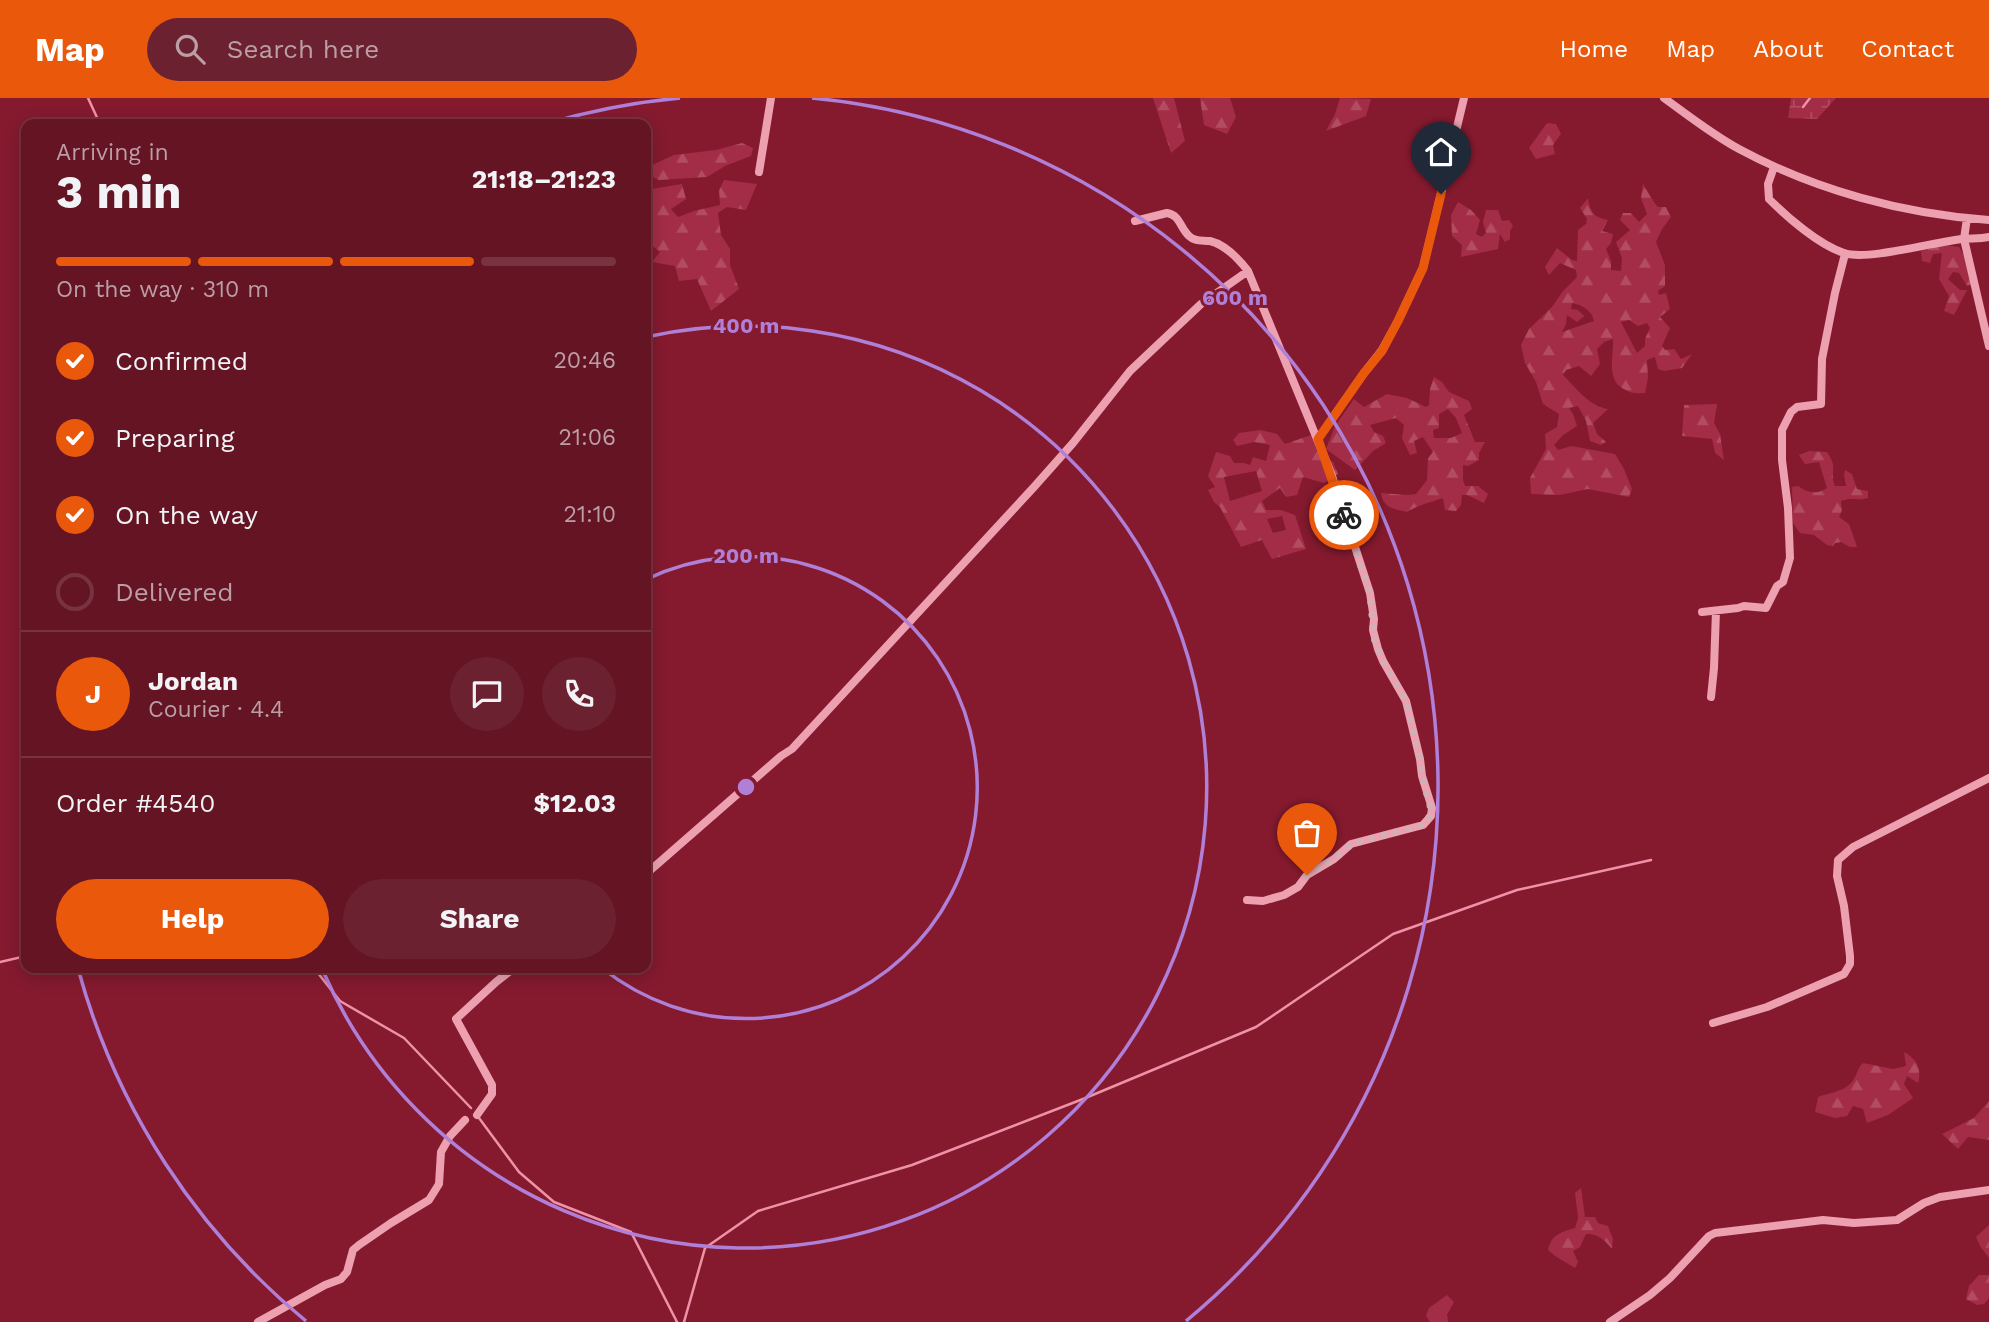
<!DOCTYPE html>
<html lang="en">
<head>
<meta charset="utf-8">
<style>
	:root { --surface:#641423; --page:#6c2130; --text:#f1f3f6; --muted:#bb9ea6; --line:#783341; --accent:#ea580c }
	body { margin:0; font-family:"Work Sans",sans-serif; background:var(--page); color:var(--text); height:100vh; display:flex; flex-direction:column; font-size:26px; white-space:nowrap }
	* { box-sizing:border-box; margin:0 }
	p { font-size:23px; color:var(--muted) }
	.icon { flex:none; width:38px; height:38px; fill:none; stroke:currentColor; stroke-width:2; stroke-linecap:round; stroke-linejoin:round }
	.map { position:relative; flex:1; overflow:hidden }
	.details { position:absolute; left:21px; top:21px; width:630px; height:854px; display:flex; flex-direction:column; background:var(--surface); border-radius:14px; box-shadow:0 4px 18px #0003,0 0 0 2px var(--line) }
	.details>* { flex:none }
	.pin { position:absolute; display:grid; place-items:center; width:60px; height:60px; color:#fff; margin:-72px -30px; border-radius:50% 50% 50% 0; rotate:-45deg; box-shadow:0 0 7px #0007 }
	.pin .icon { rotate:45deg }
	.courier { position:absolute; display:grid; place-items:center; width:70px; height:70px; margin:-35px; border:5px solid #ea580c; border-radius:50%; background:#fff; color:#222; box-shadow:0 2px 9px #0007 }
	.head em { font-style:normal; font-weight:700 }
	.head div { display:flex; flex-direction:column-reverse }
	.head { display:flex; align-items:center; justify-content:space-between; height:119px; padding:0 35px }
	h1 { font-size:46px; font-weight:700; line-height:52px }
	.bar { display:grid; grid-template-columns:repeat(4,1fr); gap:10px 7px; align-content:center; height:84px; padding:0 35px }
	.bar i { height:9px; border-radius:5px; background:var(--line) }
	.bar .current { background:var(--accent) }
	.bar p { grid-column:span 4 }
	.line { display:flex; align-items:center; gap:18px; padding:0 35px; border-top:2px solid var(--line) }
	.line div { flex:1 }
	.round { display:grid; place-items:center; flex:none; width:74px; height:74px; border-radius:37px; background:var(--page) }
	ol { padding:0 35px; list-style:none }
	li { display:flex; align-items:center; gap:21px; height:77px }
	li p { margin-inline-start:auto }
	li .icon { padding:7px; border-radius:50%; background:var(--accent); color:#fff; stroke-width:4 }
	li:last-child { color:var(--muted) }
	li i { width:38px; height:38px; border:4px solid var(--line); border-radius:50% }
	.primary-button { display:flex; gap:14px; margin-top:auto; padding:14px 35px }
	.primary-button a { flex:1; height:80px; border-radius:42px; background:var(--accent); color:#fff; font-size:28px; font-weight:700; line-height:80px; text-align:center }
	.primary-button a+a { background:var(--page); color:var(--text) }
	header { display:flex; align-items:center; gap:42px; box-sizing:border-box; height:98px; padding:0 35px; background:var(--accent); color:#fff }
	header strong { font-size:33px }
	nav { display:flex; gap:38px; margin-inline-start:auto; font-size:24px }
	.search { width:490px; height:63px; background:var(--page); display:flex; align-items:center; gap:18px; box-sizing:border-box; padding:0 24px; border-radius:38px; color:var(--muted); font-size:26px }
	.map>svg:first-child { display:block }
	.forest { fill:url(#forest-firs); fill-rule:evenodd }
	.wetland { fill:url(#wetland-marsh) }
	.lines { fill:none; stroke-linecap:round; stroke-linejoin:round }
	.stream { stroke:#ee92a8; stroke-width:2.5 }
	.minor { stroke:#eca0b0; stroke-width:8 }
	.done { stroke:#d4afb6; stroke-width:7; stroke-dasharray:0 12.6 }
	.route { stroke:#ea580c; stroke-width:9 }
	.ring { fill:none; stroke:#b080d9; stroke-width:3.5 }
	.centre { fill:#b080d9; stroke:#851a2f; stroke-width:3.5 }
	.ring-label { font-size:21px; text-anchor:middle; font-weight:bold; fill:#b080d9; stroke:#851a2f; stroke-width:6; stroke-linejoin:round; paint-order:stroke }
</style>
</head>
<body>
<header>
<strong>Map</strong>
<div class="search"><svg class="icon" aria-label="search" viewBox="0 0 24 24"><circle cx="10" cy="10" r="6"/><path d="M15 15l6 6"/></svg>Search here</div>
<nav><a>Home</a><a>Map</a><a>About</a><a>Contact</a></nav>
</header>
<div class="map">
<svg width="1989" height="1224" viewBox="0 0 1989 1224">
	<defs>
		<pattern id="forest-firs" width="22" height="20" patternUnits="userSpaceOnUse" patternTransform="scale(1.75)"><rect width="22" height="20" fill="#a32c46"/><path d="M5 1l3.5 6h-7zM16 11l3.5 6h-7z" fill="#b14c62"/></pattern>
		<pattern id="wetland-marsh" width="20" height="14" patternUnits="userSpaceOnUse" patternTransform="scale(1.75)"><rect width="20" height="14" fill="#a32c46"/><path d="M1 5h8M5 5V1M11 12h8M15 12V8" fill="none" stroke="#b14c62"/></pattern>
	</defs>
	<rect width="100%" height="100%" fill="#851a2f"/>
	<!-- forest -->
	<path class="forest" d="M1153 0H1174L1185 43 1171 55Z
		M1200 0H1230L1236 19 1227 36 1204 27Z
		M1340 0 1371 1 1366 18 1326 33 1335 16Z
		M1547 25 1556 26 1561 36 1553 47 1555 56 1536 61 1529 50Z
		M742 45 753 50 751 58 725 68 707 79 659 82 650 78V68L674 57 716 52Z
		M724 82 757 86 746 112 727 109 718 115 721 137 730 151V167L739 191 711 213 697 181 679 183 675 168 652 164 660 154 650 146 646 148V92L682 86 686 101 671 111 678 119 694 113 720 107 719 92Z
		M1643 86 1654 104 1658 109H1666L1671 119 1662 131 1656 144 1665 167V188L1658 193 1659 197 1666 195 1670 211 1660 219 1670 230 1662 248 1665 252 1674 251 1681 261 1692 256 1682 270 1664 273 1658 271 1655 259 1647 262 1648 280 1645 295C1634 296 1631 295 1622 290 1606 280 1614 257 1613 241L1604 244 1597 251 1600 266 1591 278 1579 268 1566 272 1563 277C1575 289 1590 309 1608 311L1593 325 1597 336 1606 344 1601 347 1590 343 1586 323 1578 308 1569 310 1573 316 1577 328 1563 337 1554 347 1558 352 1571 348 1615 356 1624 371 1632 391 1629 399 1588 391 1560 397 1531 396 1530 380 1546 351 1545 336 1557 329 1559 316 1543 306 1536 284 1525 265 1521 247 1529 231 1552 209 1563 193 1577 179 1576 172 1560 165 1549 177 1545 169 1557 150 1572 162 1577 163 1578 132 1586 126 1587 121 1580 110 1588 100C1590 115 1594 119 1608 122L1602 133 1613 136 1611 145 1606 151 1611 163V172L1621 173 1622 160 1616 144 1630 132 1620 122 1623 115H1631L1639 124 1647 116 1641 100ZM1572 205C1582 207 1592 212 1594 223L1562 234 1566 226 1567 217 1577 224 1584 218 1578 212 1571 211ZM1629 222 1638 228 1647 225 1650 230 1645 241V248L1637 255 1621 224Z
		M1458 104 1471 112 1480 122 1476 136 1482 139 1486 135 1483 124 1486 112H1498L1502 123 1509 122 1513 128 1510 133V141L1505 144 1500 136 1498 151 1461 159 1462 147 1452 138 1451 117Z
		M1944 147 1959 149 1966 161 1972 186 1967 188 1959 175 1953 174 1948 181 1960 192H1967L1954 217 1944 213 1949 198 1939 181 1942 155 1933 156 1930 165 1922 163 1921 153Z
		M1434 279 1442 284 1449 294 1469 303 1472 311 1464 317 1475 344H1485L1479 355V362L1468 368 1463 367V382L1465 388H1478L1488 396 1484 405 1467 397H1462L1461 407 1456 413 1445 412 1443 400C1429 405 1420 406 1407 414 1394 411 1383 410 1381 395L1407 397 1416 396 1427 382 1428 360 1433 354 1423 339 1414 343 1417 355 1410 357 1402 340 1404 327 1396 320 1370 327 1374 334 1383 338 1386 345 1373 353 1355 372 1326 351 1335 328 1354 301 1364 309 1387 296 1407 300 1426 309 1429 307 1430 291ZM1448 311 1456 320 1462 335 1451 340H1434L1433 332 1439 330V316Z
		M1717 306 1714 325 1720 336 1724 362 1715 355 1712 341 1682 338 1684 307Z
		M1260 332 1277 336 1285 346 1314 336 1321 357 1333 364 1338 376 1324 385 1303 379 1297 397 1286 399 1280 390 1262 403 1266 412H1281L1295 417 1306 451 1272 461 1262 442 1241 449 1220 409 1214 404 1208 392 1215 389 1208 378 1216 354 1230 358 1234 365H1244L1250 367 1253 359 1266 363 1270 347 1254 344 1237 348 1233 342 1239 335ZM1256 373 1262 393 1230 403 1224 379ZM1282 418 1286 432 1273 435 1267 421Z
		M1809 353 1827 354C1839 371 1829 374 1835 388H1846L1844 377 1845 372 1852 376 1857 391 1868 393V400C1857 403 1853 399 1841 403L1842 412 1839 419 1849 426 1857 449H1850L1841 444 1835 445 1833 448 1827 447 1814 437 1800 435 1793 425 1792 389 1798 388C1808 395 1817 397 1827 390L1819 364 1805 366 1799 357Z
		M1904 954C1917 961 1922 971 1918 985L1907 978 1904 986 1913 1000 1888 1017 1867 1025 1863 1011 1853 1008 1847 1018 1835 1020 1815 1014 1818 999C1828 995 1843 994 1851 985 1857 979 1856 972 1863 965L1893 971 1906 968Z
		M1989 1003V1042L1968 1039 1958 1051 1942 1036 1974 1020Z
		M1581 1090 1585 1119H1595L1598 1125 1608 1128 1613 1141 1612 1151C1605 1142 1597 1135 1586 1136L1580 1149 1573 1153 1578 1164 1575 1170 1555 1158 1548 1152C1551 1137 1561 1134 1575 1130L1578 1120 1575 1095Z
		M1989 1127V1160L1980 1148 1976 1139Z
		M1979 1177H1988L1989 1178V1200L1984 1206 1977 1207 1966 1201 1969 1188Z
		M1447 1197 1454 1204 1447 1217 1448 1224H1430L1426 1218 1429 1210Z"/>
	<!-- wetland -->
	<path class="wetland" d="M1791 0H1836L1817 21 1788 20Z"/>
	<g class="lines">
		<!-- stream -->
		<path class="stream" d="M88 0 100 26
			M1803 9 1810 0
			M0 864 26 858
			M314 870 340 903 404 940 471 1010
			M479 1020 519 1074 554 1104 631 1134 677 1224
			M684 1224 705 1150 758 1113 912 1067 1083 1001 1256 929 1393 836 1517 792 1651 762"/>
		<!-- minor -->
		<path class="minor" d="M1664 0C1689 18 1713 37 1739 51 1815 92 1903 116 1989 122
			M1774 69 1768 86 1769 101C1787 119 1819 147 1844 155 1866 163 1935 144 1962 141 1971 140 1980 141 1989 139
			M759 74 771 0
			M1967 120 1964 141 1989 248
			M1135 123 1167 115C1180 117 1180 130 1189 138 1195 144 1202 142 1210 143 1226 147 1238 160 1248 173L1331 375 1370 495 1374 521 1373 532 1378 551 1383 563 1406 603 1420 661 1422 678 1432 710 1431 718 1423 727 1351 746 1334 761 1307 777 1298 789 1284 797 1263 803 1247 802
			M1318 341 1364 275 1382 252 1398 223 1423 170 1464 0
			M1702 514 1738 510 1744 508 1766 510 1777 488 1783 484 1790 460 1788 410 1782 362V332L1791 314 1797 309 1821 306 1822 261 1835 195 1845 156
			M1711 599 1714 570 1716 513
			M646 776 781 658 792 651 1034 389 1073 345 1130 273 1201 206 1248 173
			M1713 925 1767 909 1844 876 1850 866V858L1844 808 1837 778 1838 762 1853 749 1989 680
			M477 1017 492 996V987L456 921 496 884 514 870
			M258 1224 325 1187 341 1181 347 1174 353 1152 359 1147 391 1125 429 1102 439 1086 441 1054 450 1038 465 1022
			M1610 1224 1650 1197 1670 1180 1709 1138 1715 1135 1823 1122 1854 1125 1897 1122 1924 1105 1940 1099 1989 1092"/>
	</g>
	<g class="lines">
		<!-- done -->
		<path class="done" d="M1307 777 1334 761 1351 746 1423 727 1432 715 1422 678 1420 661 1406 603 1383 563 1378 551 1374 540 1370 495 1344 417"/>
		<!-- route -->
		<path class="route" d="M1344 417 1318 341 1364 275 1382 253 1398 223 1423 170 1441 96"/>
	</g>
	<!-- distance rings -->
	<g class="ring">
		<path d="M647 481A231 231 0 1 1 602 870"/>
		<path d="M646 239A461 461 0 1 1 323 873"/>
		<path d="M306 1223A692 692 0 0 1 79 874M549 25A692 692 0 0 1 680 0M812 0A692 692 0 0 1 1186 1223"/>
	</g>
	<circle cx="746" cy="689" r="10" class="centre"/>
	<g class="ring-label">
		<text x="1235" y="207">600 m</text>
		<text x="746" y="235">400 m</text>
		<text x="746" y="465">200 m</text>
	</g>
</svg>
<div class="pin" style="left:1307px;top:777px;background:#ea580c"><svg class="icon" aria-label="bag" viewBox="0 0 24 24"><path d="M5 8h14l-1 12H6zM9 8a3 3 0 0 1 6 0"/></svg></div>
<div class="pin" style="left:1441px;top:96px;background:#1f2937"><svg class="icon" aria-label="home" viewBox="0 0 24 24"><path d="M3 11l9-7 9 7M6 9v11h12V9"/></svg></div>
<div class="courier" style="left:1344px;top:417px"><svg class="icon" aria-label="bike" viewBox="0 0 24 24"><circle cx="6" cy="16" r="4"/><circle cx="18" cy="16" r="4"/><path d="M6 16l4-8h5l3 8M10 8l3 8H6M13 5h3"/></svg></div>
<section class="details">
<div class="head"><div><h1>3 min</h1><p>Arriving in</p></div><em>21:18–21:23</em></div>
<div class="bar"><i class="current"></i><i class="current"></i><i class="current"></i><i></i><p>On the way · 310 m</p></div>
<ol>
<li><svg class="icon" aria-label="check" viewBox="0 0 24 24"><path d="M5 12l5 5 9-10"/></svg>Confirmed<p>20:46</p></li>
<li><svg class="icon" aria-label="check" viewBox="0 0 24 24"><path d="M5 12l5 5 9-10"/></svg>Preparing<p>21:06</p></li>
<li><svg class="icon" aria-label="check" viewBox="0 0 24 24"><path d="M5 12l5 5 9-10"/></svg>On the way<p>21:10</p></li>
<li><i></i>Delivered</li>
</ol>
<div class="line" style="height:126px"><b class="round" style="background:var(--accent);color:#fff">J</b><div><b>Jordan</b><p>Courier · 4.4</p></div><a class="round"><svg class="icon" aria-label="chat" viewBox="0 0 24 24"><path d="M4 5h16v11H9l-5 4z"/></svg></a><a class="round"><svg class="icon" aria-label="phone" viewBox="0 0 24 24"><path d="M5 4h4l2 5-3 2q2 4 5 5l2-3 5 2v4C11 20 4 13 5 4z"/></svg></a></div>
<div class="line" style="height:91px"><div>Order #4540</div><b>$12.03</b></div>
<div class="primary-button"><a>Help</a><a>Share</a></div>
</section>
</div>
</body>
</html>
